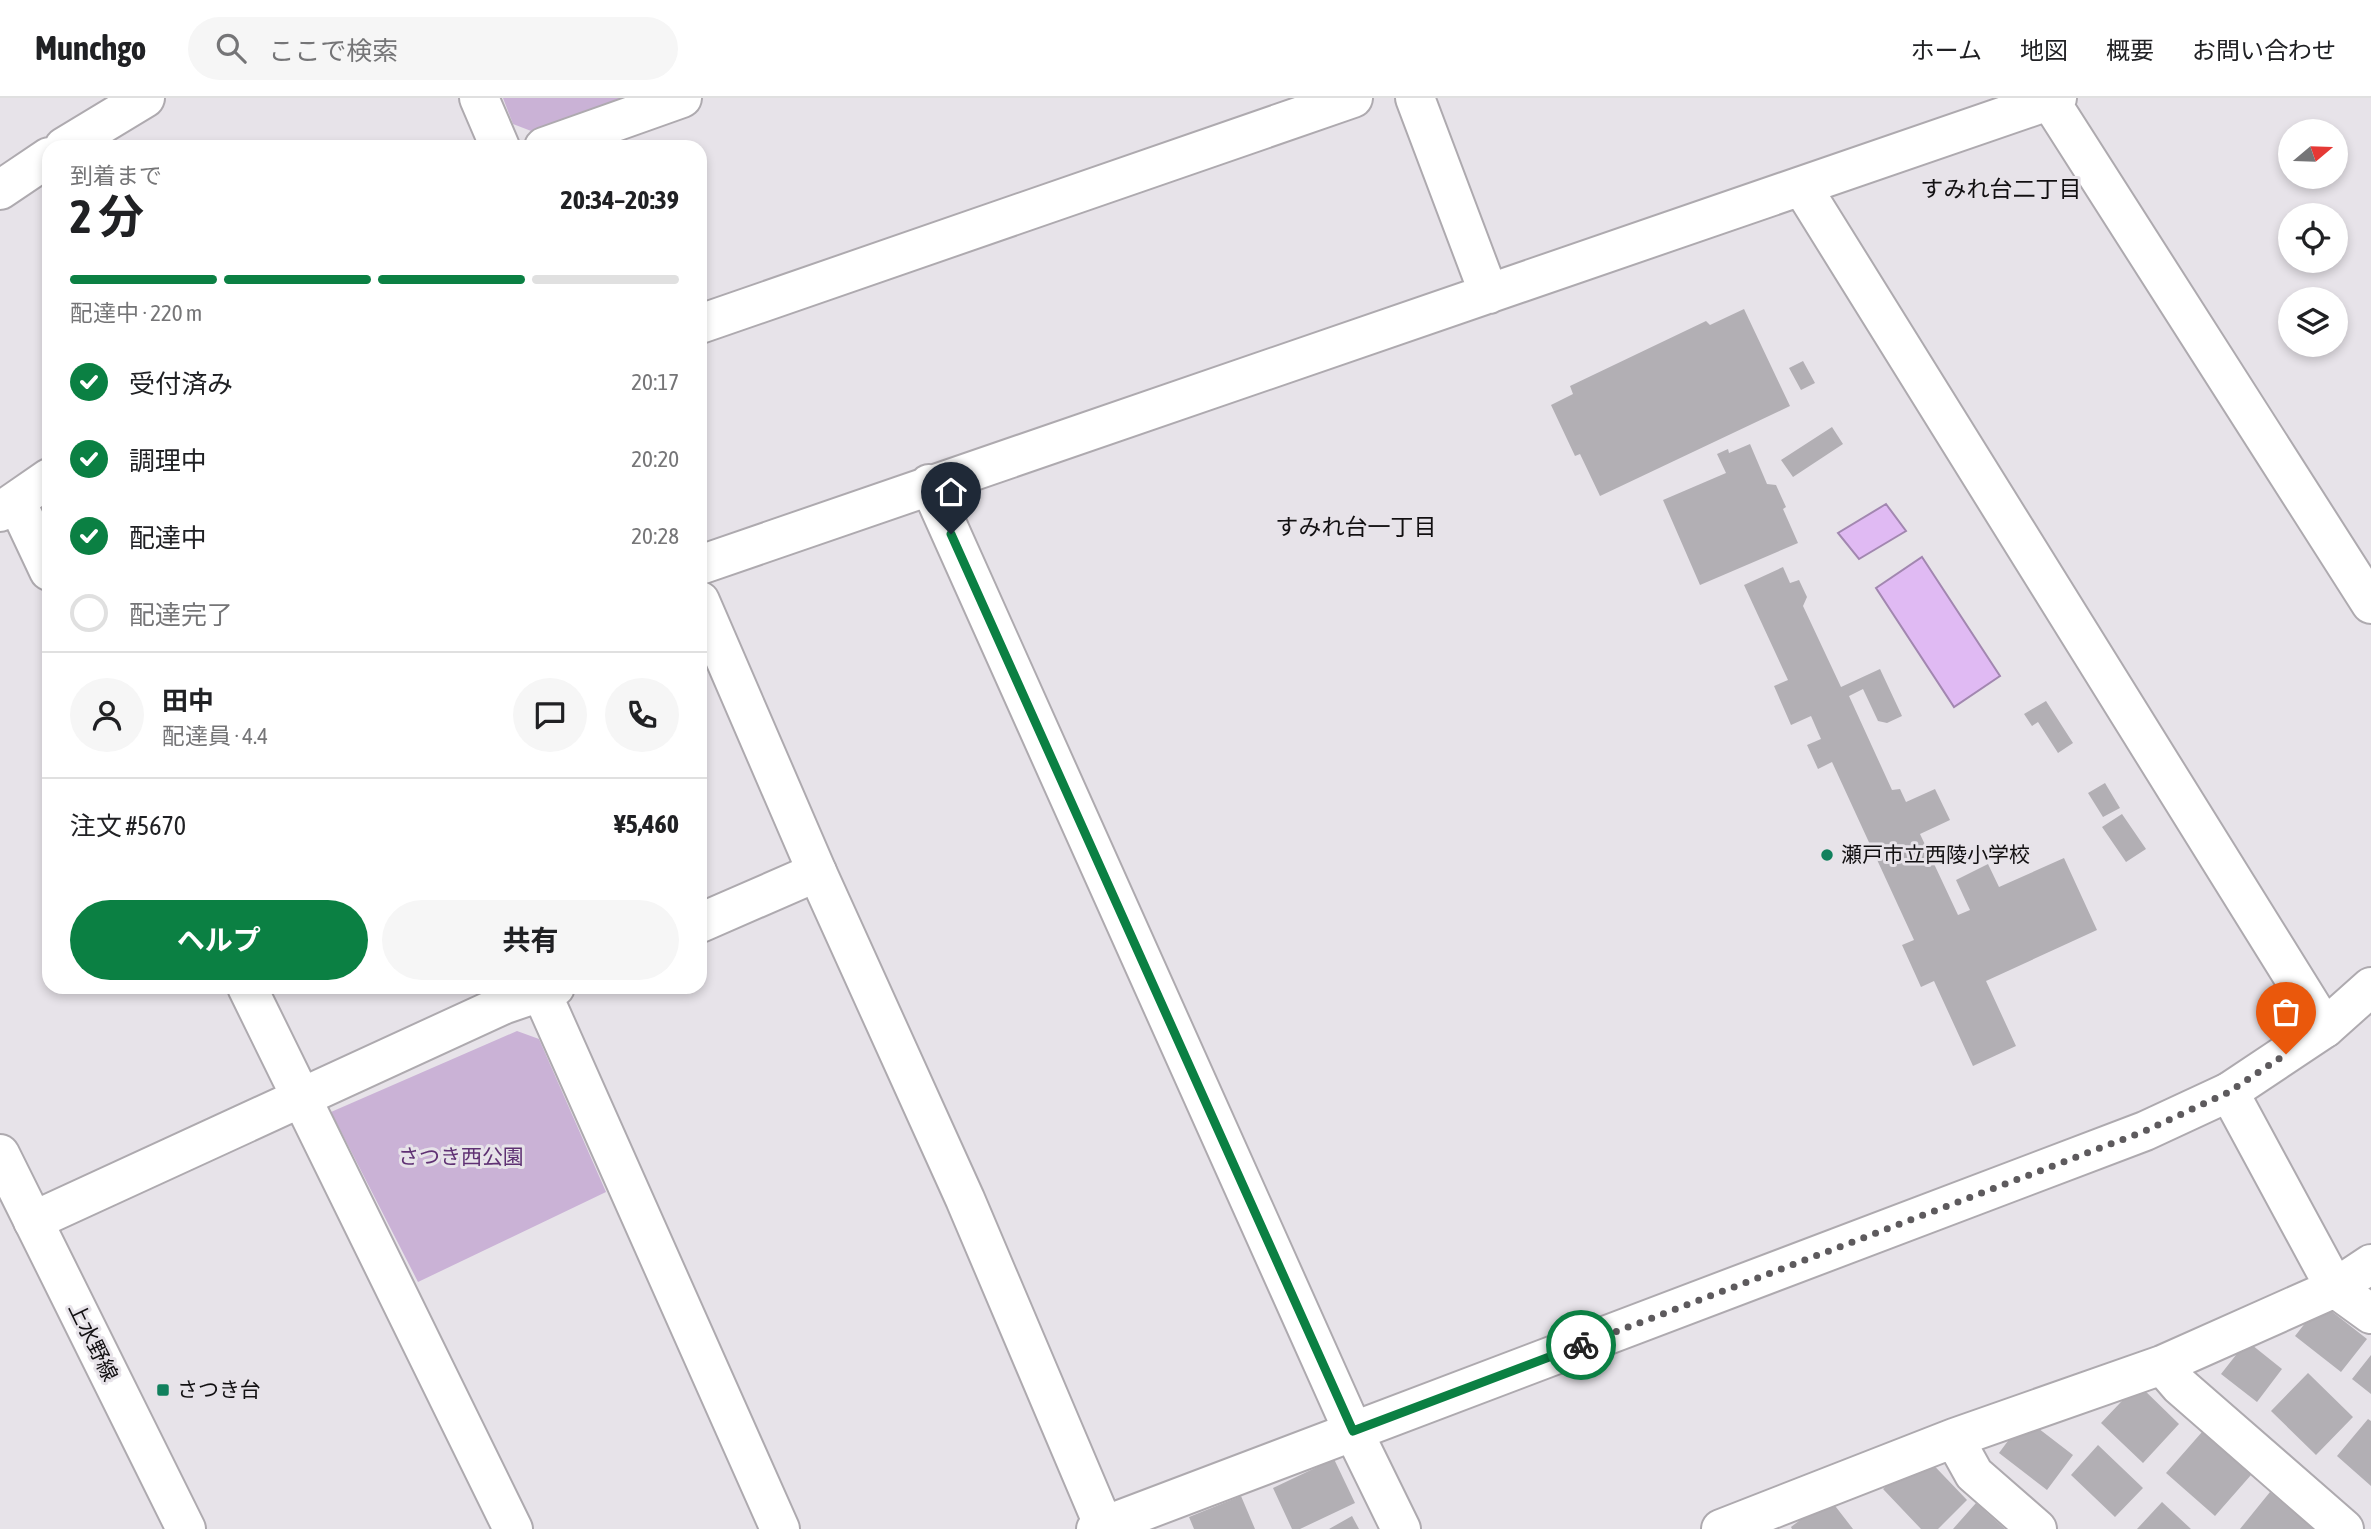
<!DOCTYPE html>
<html lang="ja">
<head>
<meta charset="utf-8">
<style>
	:root { --surface:#fff; --page:#f6f6f6; --text:#202124; --muted:#757577; --line:#e0e0e0; --accent:#0b8043 }
	body { margin:0; font-family:"Asap Condensed","Noto Sans JP",sans-serif; background:var(--page); color:var(--text); height:100vh; display:flex; flex-direction:column; font-size:26px; white-space:nowrap }
	* { box-sizing:border-box; margin:0 }
	p { font-size:23px; color:var(--muted) }
	.icon { flex:none; width:38px; height:38px; fill:none; stroke:currentColor; stroke-width:2; stroke-linecap:round; stroke-linejoin:round }
	.map { position:relative; flex:1; overflow:hidden }
	.drawer { position:absolute; left:42px; top:42px; width:665px; height:854px; display:flex; flex-direction:column; background:var(--surface); border-radius:21px; box-shadow:0 4px 10px #0003 }
	.drawer>* { flex:none }
	.needle { width:46px; rotate:71deg }
	.buttons { position:absolute; left:2278px; top:21px; display:grid; gap:14px }
	.buttons a { display:grid; place-items:center; width:70px; height:70px; border-radius:50%; background:var(--surface); box-shadow:0 4px 10px #0003; font-size:35px }
	.pin { position:absolute; display:grid; place-items:center; width:60px; height:60px; color:#fff; margin:-72px -30px; border-radius:50% 50% 50% 0; rotate:-45deg; box-shadow:0 0 7px #0007 }
	.pin .icon { rotate:45deg }
	.courier { position:absolute; display:grid; place-items:center; width:70px; height:70px; margin:-35px; border:5px solid #0b8043; border-radius:50%; background:#fff; color:#222; box-shadow:0 2px 9px #0007 }
	.summary em { font-style:normal; font-weight:700 }
	.summary div { display:flex; flex-direction:column-reverse }
	.summary { display:flex; align-items:center; justify-content:space-between; height:119px; padding:0 28px }
	h1 { font-size:46px; font-weight:700; line-height:52px }
	.bar { display:grid; grid-template-columns:repeat(4,1fr); gap:10px 7px; align-content:center; height:84px; padding:0 28px }
	.bar i { height:9px; border-radius:5px; background:var(--line) }
	.bar .selected { background:var(--accent) }
	.bar p { grid-column:span 4 }
	.line { display:flex; align-items:center; gap:18px; padding:0 28px; border-top:2px solid var(--line) }
	.line div { flex:1 }
	.round { display:grid; place-items:center; flex:none; width:74px; height:74px; border-radius:37px; background:var(--page) }
	ol { padding:0 28px; list-style:none }
	li { display:flex; align-items:center; gap:21px; height:77px }
	li p { margin-inline-start:auto }
	li .icon { padding:7px; border-radius:50%; background:var(--accent); color:#fff; stroke-width:4 }
	li:last-child { color:var(--muted) }
	li i { width:38px; height:38px; border:4px solid var(--line); border-radius:50% }
	.cta { display:flex; gap:14px; margin-top:auto; padding:14px 28px }
	.cta a { flex:1; height:80px; border-radius:42px; background:var(--accent); color:#fff; font-size:28px; font-weight:700; line-height:80px; text-align:center }
	.cta a+a { background:var(--page); color:var(--text) }
	header { display:flex; align-items:center; gap:42px; box-sizing:border-box; height:98px; padding:0 35px; background:var(--surface); border-bottom:2px solid var(--line) }
	header strong { font-size:33px }
	nav { display:flex; gap:38px; margin-inline-start:auto; font-size:24px }
	.search { width:490px; height:63px; background:var(--page); display:flex; align-items:center; gap:18px; box-sizing:border-box; padding:0 24px; border-radius:38px; color:var(--muted); font-size:26px }
	.map>svg:first-child { display:block }
	.green { fill:#cab2d6 }
	.water { fill:#e0baf3; stroke:#a287b0; stroke-width:2 }
	.building { fill:#b2afb4 }
	.lines { fill:none; stroke-linecap:round; stroke-linejoin:round }
	.minor-casing { stroke:#aeaaaf; stroke-width:42 }
	.tertiary-casing { stroke:#aeaaaf; stroke-width:42 }
	.minor { stroke:#fff; stroke-width:38 }
	.tertiary { stroke:#fff; stroke-width:38 }
	.done { stroke:#5d5a5d; stroke-width:7; stroke-dasharray:0 12.6 }
	.route { stroke:#0b8043; stroke-width:9 }
	.poi-dot { fill:#11805d; stroke:#e7e3e9; stroke-width:2.5 }
	.labels { text-anchor:middle; stroke-width:6; stroke-linejoin:round; paint-order:stroke }
	.poi-label { font-size:21px; fill:#121012; stroke:#e7e3e9; text-anchor:start }
	.park-label { font-size:21px; fill:#5f3173; stroke:#e7e3e9 }
	.street-label { font-size:21px; fill:#121012; stroke:#e7e3e9 }
	.neighbourhood-label { font-size:23px; fill:#121012; stroke:#e7e3e9 }
</style>
</head>
<body>
<header>
<strong>Munchgo</strong>
<div class="search"><svg class="icon" aria-label="search" viewBox="0 0 24 24"><circle cx="10" cy="10" r="6"/><path d="M15 15l6 6"/></svg>ここで検索</div>
<nav><a>ホーム</a><a>地図</a><a>概要</a><a>お問い合わせ</a></nav>
</header>
<div class="map">
<svg width="2371" height="1431" viewBox="0 0 2371 1431">
	<rect width="100%" height="100%" fill="#e7e3e9"/>
	<!-- green -->
	<path class="green" d="M503 0H638L539 36 513 26Z
		M517 933 539 941 606 1094 418 1184 331 1014Z"/>
	<!-- water -->
	<path class="water" d="M1886 406 1906 433 1859 461 1838 435Z
		M1922 459 2000 578 1954 609 1876 490Z"/>
	<!-- building -->
	<path class="building" d="M1744 211 1790 308 1600 398 1580 356 1575 358 1551 307 1573 296 1570 288 1706 223 1710 227Z
		M1803 263 1815 285 1801 292 1789 270Z
		M1832 329 1843 346 1793 379 1781 362Z
		M1750 346 1767 386 1776 387 1786 409 1783 411 1798 445 1700 487 1663 402 1726 375 1717 356 1728 351 1729 355Z
		M1783 469 1790 485 1799 482 1807 499 1803 508 1841 589 1880 571 1902 618 1887 625 1878 623 1863 591 1849 598 1892 692 1900 691 1906 704 1935 691 1950 722 1920 736 1958 817 1970 812 1956 782 1988 766 1999 789 2064 760 2097 832 1986 883 2016 948 1973 968 1934 883 1921 889 1902 847 1914 842 1832 664 1818 671 1807 647 1821 641 1811 618 1791 627 1774 588 1788 582 1744 487Z
		M2046 603 2073 645 2058 655 2038 624 2032 628 2024 616Z
		M2105 685 2120 710 2103 719 2088 695Z
		M2122 716 2146 751 2126 764 2102 729Z
		M2321 1205 2367 1241 2341 1274 2295 1238Z
		M2247 1243 2282 1271 2257 1304 2221 1276Z
		M2371 1257V1296L2352 1281Z
		M2308 1275 2353 1319 2316 1357 2271 1313Z
		M2138 1286 2179 1326 2143 1365 2101 1325Z
		M2025 1320 2073 1357 2047 1392 1999 1355Z
		M2368 1321 2371 1323V1388L2337 1358Z
		M2202 1334 2251 1377 2215 1418 2166 1375Z
		M2098 1347 2143 1390 2115 1419 2071 1377Z
		M1921 1354 1967 1402 1938 1431H1921L1883 1391Z
		M1334 1361 1355 1405 1300 1431H1292L1273 1390Z
		M2270 1394 2314 1431H2240Z
		M1241 1398 1255 1431H1194L1189 1419Z
		M1829 1400 1853 1431H1792L1791 1429Z
		M2162 1404 2191 1431H2137Z
		M1976 1405 2005 1431H1953Z
		M1352 1418 1359 1431H1329Z"/>
	<g class="lines">
		<defs>
			<path id="minor" d="M1415 0 1489 196
				M2050 3 2371 506
				M544 49 682 0
				M1802 89 2325 930
				M700 226 1353 0
				M929 386 1353 1333 1401 1431
				M16 403 49 473
				M0 414 49 380
				M700 467 2057 0
				M700 825 817 774
				M247 889 513 1431
				M539 889 780 1431
				M2229 994 2335 1190 2371 1216
				M33 1123 505 906 555 889
				M2162 1267 2180 1288 2344 1431
				M1954 1340 1974 1376 2037 1431
				M1721 1431 1954 1340 2162 1267 2335 1190 2371 1166"/>
			<path id="tertiary" d="M479 0 500 49
				M64 49 145 0
				M0 92 49 59
				M700 503 817 774 965 1101 1105 1431
				M0 1056 186 1431
				M1096 1431 2145 1033 2229 994 2325 930 2371 889"/>
		</defs>
		<!-- minor casing -->
		<use href="#minor" class="minor-casing"/>
		<!-- tertiary casing -->
		<use href="#tertiary" class="tertiary-casing"/>
		<!-- minor -->
		<use href="#minor" class="minor"/>
		<!-- tertiary -->
		<use href="#tertiary" class="tertiary"/>
	</g>
	<g class="lines">
		<!-- done -->
		<path class="done" d="M1581 1247 2145 1033 2229 994 2286 956"/>
		<!-- route -->
		<path class="route" d="M951 436 1353 1333 1581 1247"/>
	</g>
	<!-- markers -->
	<g class="poi-dot">
		<circle cx="1827" cy="757" r="7"/>
		<rect x="156" y="1285" width="14" height="14" rx="3.5"/>
	</g>
	<g class="labels">
		<!-- poi labels -->
		<g class="poi-label">
			<text x="1841" y="764">瀬戸市立西陵小学校</text>
			<text x="177" y="1299">さつき台</text>
		</g>
		<!-- park labels -->
		<g class="park-label">
			<text x="461" y="1066">さつき西公園</text>
		</g>
		<!-- street labels -->
		<g class="street-label">
			<text transform="translate(93 1244) rotate(64)" y="7">上水野線</text>
		</g>
		<!-- neighbourhood labels -->
		<g class="neighbourhood-label">
			<text x="2001" y="99">すみれ台二丁目</text>
			<text x="1356" y="437">すみれ台一丁目</text>
		</g>
	</g>
</svg>
<div class="buttons">
<a><svg class="needle" viewBox="-14 -14 28 28"><path d="M0-13l5 13h-10z" fill="#e53935"/><path d="M0 13l5-13h-10z" fill="#757577"/></svg></a>
<a><svg class="icon" aria-label="locate" viewBox="0 0 24 24"><circle cx="12" cy="12" r="6"/><path d="M12 2v4M12 18v4M2 12h4M18 12h4"/></svg></a>
<a><svg class="icon" aria-label="layers" viewBox="0 0 24 24"><path d="M12 4l9 5-9 5-9-5zM3 14l9 5 9-5"/></svg></a>
</div>
<div class="pin" style="left:2286px;top:956px;background:#ea580c"><svg class="icon" aria-label="bag" viewBox="0 0 24 24"><path d="M5 8h14l-1 12H6zM9 8a3 3 0 0 1 6 0"/></svg></div>
<div class="pin" style="left:951px;top:436px;background:#1f2937"><svg class="icon" aria-label="home" viewBox="0 0 24 24"><path d="M3 11l9-7 9 7M6 9v11h12V9"/></svg></div>
<div class="courier" style="left:1581px;top:1247px"><svg class="icon" aria-label="bike" viewBox="0 0 24 24"><circle cx="6" cy="16" r="4"/><circle cx="18" cy="16" r="4"/><path d="M6 16l4-8h5l3 8M10 8l3 8H6M13 5h3"/></svg></div>
<section class="drawer">
<div class="summary"><div><h1>2 分</h1><p>到着まで</p></div><em>20:34–20:39</em></div>
<div class="bar"><i class="selected"></i><i class="selected"></i><i class="selected"></i><i></i><p>配達中 · 220 m</p></div>
<ol>
<li><svg class="icon" aria-label="check" viewBox="0 0 24 24"><path d="M5 12l5 5 9-10"/></svg>受付済み<p>20:17</p></li>
<li><svg class="icon" aria-label="check" viewBox="0 0 24 24"><path d="M5 12l5 5 9-10"/></svg>調理中<p>20:20</p></li>
<li><svg class="icon" aria-label="check" viewBox="0 0 24 24"><path d="M5 12l5 5 9-10"/></svg>配達中<p>20:28</p></li>
<li><i></i>配達完了</li>
</ol>
<div class="line" style="height:126px"><a class="round"><svg class="icon" aria-label="person" viewBox="0 0 24 24"><circle cx="12" cy="8" r="4"/><path d="M4 21q1-7 8-7t8 7"/></svg></a><div><b>田中</b><p>配達員 · 4.4</p></div><a class="round"><svg class="icon" aria-label="chat" viewBox="0 0 24 24"><path d="M4 5h16v11H9l-5 4z"/></svg></a><a class="round"><svg class="icon" aria-label="phone" viewBox="0 0 24 24"><path d="M5 4h4l2 5-3 2q2 4 5 5l2-3 5 2v4C11 20 4 13 5 4z"/></svg></a></div>
<div class="line" style="height:91px"><div>注文 #5670</div><b>¥5,460</b></div>
<div class="cta"><a>ヘルプ</a><a>共有</a></div>
</section>
</div>
</body>
</html>
